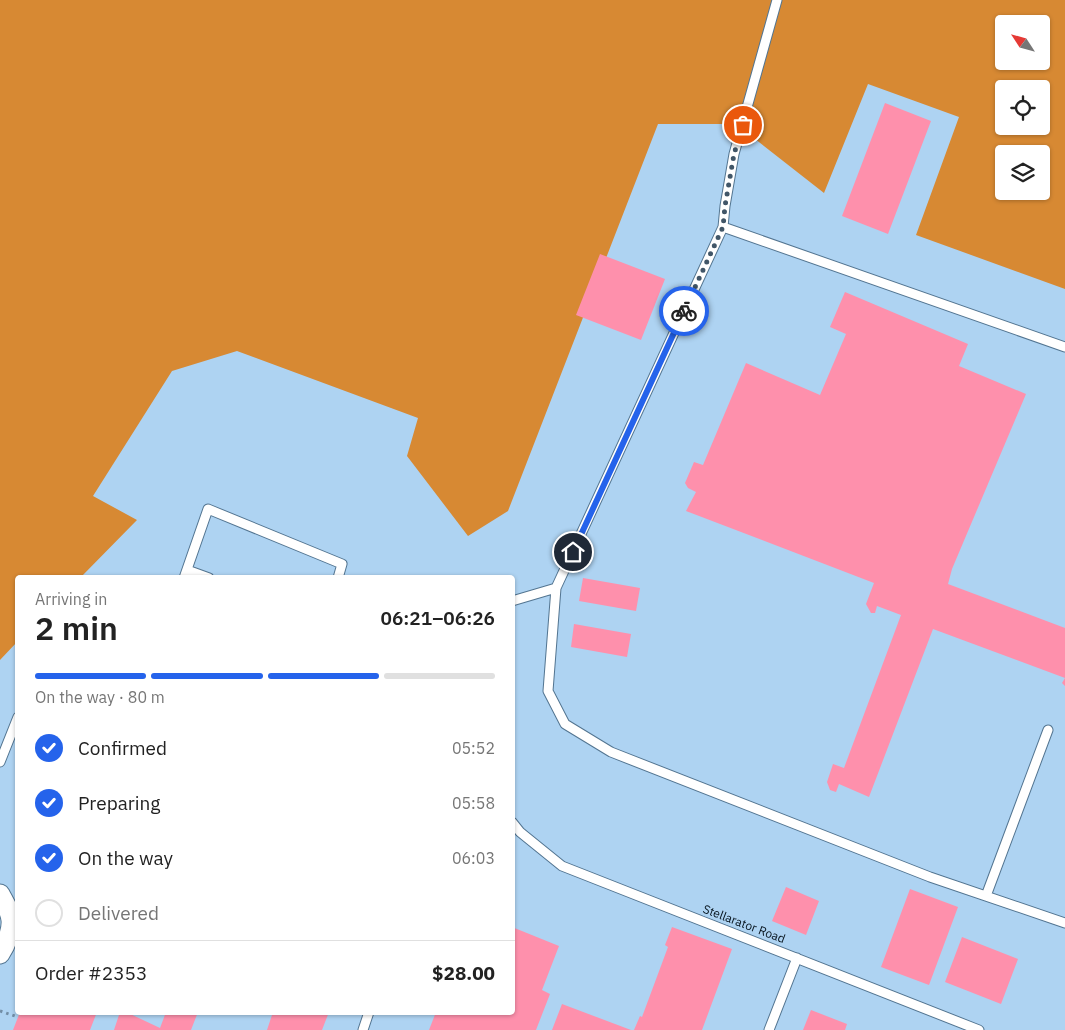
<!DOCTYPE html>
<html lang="en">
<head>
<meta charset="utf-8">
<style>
	:root { --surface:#fff; --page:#f2f2f2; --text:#222; --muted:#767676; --line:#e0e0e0; --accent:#2563eb }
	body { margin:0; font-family:"IBM Plex Sans",sans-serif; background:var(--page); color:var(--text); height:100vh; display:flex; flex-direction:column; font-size:19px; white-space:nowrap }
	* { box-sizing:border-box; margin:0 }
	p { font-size:16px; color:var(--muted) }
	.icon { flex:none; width:28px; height:28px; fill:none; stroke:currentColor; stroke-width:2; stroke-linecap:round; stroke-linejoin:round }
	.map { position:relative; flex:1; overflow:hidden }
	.panel { position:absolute; left:15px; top:575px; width:500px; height:440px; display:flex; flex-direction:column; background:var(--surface); border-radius:5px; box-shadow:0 1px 4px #0004 }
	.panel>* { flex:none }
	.needle { width:32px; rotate:306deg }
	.controls { position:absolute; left:995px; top:15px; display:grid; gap:10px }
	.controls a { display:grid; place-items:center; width:55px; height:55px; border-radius:5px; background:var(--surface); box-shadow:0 1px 4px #0004; font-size:25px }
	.pin { position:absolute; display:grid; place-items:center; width:42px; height:42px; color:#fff; margin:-21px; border:2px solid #fff; border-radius:50%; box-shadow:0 1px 5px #0007 }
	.courier { position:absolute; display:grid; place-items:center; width:50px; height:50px; margin:-25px; border:4px solid #2563eb; border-radius:50%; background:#fff; color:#222; box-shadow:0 1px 6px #0007 }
	.headline em { font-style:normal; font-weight:600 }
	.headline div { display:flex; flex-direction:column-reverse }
	.headline { display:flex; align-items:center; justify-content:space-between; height:85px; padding:0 20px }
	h1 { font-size:32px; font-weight:600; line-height:38px }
	.bar { display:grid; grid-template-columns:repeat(4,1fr); gap:8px 5px; align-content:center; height:60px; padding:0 20px }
	.bar i { height:6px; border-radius:4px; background:var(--line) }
	.bar .on { background:var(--accent) }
	.bar p { grid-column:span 4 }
	.line { display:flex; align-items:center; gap:12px; padding:0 20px; border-top:1px solid var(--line) }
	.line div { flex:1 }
	ol { padding:0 20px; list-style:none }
	li { display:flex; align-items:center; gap:15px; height:55px }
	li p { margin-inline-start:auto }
	li .icon { padding:5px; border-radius:50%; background:var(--accent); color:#fff; stroke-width:4 }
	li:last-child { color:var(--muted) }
	li i { width:28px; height:28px; border:2px solid var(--line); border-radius:50% }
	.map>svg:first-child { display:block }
	.forest { fill:#d78933; fill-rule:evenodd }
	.building { fill:#fe90ac }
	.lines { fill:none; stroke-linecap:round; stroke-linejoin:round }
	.service-casing { stroke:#537591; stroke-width:11 }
	.minor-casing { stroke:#537591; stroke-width:21 }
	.path { stroke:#718da5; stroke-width:3; stroke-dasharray:2.5 4; stroke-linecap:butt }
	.service { stroke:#fff; stroke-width:9 }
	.minor { stroke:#fff; stroke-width:19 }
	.done { stroke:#415668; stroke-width:5; stroke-dasharray:0 9 }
	.route { stroke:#2563eb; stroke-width:6 }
	.labels { text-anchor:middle; stroke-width:5; stroke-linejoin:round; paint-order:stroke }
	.street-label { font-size:12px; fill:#06131d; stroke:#aed3f2 }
</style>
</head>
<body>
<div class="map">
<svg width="1065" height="1030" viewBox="0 0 1065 1030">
	<rect width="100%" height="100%" fill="#aed3f2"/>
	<!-- forest -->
	<path class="forest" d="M0 0H1065V289L916 235 959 117 868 84 824 193 736 124H658L508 511 468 536 407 456 418 418 237 351 172 371 93 496 137 520 81 577 18 578 17 642 0 660ZM1004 24H1041V61H1004ZM1004 89H1041V126H1004ZM1004 154H1041V191H1004Z"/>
	<!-- building -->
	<path class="building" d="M885 103 931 121 888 234 842 216Z
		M600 254 665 279 641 340 576 315Z
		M845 292 968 344 959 366 1026 394 952 569 948 584 1065 628V686L1062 683 1065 678 933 629 869 797 839 784 836 792 830 790 827 782 833 764 844 768 901 615 877 606 875 613H871L866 604 874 583 686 511 696 492 688 488 685 483 694 462 703 465 746 363 820 395 846 334 830 327Z
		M583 578 640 588 636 611 579 601Z
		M574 624 631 634 627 657 571 647Z
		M786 887 819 901 806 935 772 921Z
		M910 889 958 907 929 985 881 967Z
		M512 927 559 946 542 990 550 994 536 1030H429L436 1012H512Z
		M672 927 732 949 702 1030H634L640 1016 642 1017 668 947 665 945Z
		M962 937 1018 959 1001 1004 945 982Z
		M562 1004 631 1030H552Z
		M811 1010 847 1024 845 1030H803Z
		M20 1012H97L90 1030H13Z
		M120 1012H126L160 1028 166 1012H198L191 1030H114Z
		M273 1012H329L322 1030H267Z"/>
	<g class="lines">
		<defs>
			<path id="service" d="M723 227 725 206 734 154 777 0
				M1065 347 723 227 556 588 548 691 565 724 611 752 930 877 1065 923
				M187 570 209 578
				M184 578 208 509 342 564 338 578
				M512 601 556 588
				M0 762 18 717
				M512 822 520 832 562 866 979 1030
				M986 896 1048 730
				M363 1030 369 1012
				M769 1030 797 958"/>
			<path id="minor" d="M0 894C4 902 10 910 11 920 12 930 6 945 0 954"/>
		</defs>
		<!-- service casing -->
		<use href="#service" class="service-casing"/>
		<!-- minor casing -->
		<use href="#minor" class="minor-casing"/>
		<!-- path -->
		<path class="path" d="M0 1011 18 1017"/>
		<!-- service -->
		<use href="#service" class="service"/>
		<!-- minor -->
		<use href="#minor" class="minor"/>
	</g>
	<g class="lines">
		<!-- done -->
		<path class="done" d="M684 311 723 227 725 206 734 154 743 125"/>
		<!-- route -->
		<path class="route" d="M573 552 684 311"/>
	</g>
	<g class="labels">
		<!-- street labels -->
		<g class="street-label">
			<text transform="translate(744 924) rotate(21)" y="4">Stellarator Road</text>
		</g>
	</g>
</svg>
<div class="controls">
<a><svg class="needle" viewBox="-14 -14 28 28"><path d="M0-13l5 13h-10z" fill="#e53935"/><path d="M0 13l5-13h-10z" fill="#767676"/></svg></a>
<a><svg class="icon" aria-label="locate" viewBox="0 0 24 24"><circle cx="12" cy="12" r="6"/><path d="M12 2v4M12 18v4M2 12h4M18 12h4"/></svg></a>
<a><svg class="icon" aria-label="layers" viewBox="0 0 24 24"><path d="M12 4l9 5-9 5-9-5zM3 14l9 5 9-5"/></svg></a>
</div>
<div class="pin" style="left:743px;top:125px;background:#ea580c"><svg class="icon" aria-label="bag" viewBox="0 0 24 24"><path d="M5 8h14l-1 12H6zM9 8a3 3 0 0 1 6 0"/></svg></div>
<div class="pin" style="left:573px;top:552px;background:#1f2937"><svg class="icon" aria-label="home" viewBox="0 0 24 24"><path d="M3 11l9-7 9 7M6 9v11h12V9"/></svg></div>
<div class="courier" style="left:684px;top:311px"><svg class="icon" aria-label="bike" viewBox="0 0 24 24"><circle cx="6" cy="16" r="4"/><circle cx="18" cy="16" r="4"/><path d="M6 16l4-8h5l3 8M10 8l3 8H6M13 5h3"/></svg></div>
<section class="panel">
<div class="headline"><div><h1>2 min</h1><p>Arriving in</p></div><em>06:21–06:26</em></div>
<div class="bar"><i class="on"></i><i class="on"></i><i class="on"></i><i></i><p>On the way · 80 m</p></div>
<ol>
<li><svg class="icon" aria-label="check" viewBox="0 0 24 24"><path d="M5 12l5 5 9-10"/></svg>Confirmed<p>05:52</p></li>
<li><svg class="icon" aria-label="check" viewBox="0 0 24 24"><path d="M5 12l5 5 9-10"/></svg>Preparing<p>05:58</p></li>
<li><svg class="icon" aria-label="check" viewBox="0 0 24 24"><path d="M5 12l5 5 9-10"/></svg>On the way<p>06:03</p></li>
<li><i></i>Delivered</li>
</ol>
<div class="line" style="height:65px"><div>Order #2353</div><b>$28.00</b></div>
</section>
</div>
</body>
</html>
